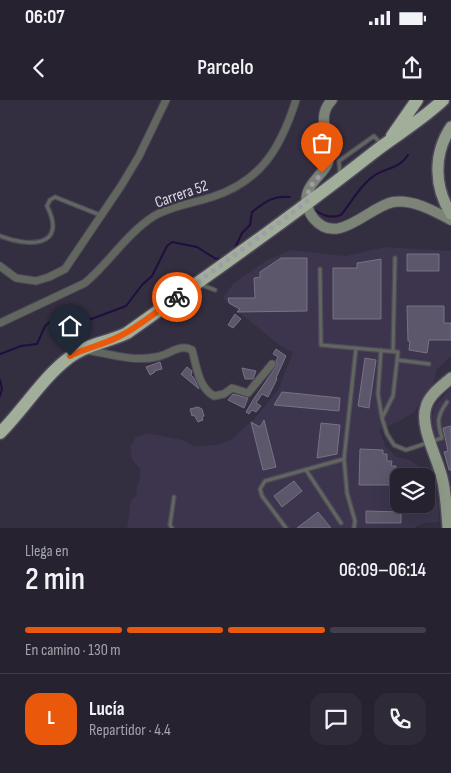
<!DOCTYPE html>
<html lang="es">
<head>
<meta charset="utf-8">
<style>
	:root { --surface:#262230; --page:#2e2a38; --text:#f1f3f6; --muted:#a4a4ab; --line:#423f4c; --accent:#ea580c }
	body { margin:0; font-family:"Sofia Sans Condensed",sans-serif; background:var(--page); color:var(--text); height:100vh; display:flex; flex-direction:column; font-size:19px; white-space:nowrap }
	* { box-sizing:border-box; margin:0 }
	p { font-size:16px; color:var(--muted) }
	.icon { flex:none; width:28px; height:28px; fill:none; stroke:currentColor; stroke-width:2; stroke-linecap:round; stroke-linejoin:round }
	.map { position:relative; height:428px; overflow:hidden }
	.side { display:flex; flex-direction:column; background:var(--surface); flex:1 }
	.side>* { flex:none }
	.buttons { position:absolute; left:390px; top:368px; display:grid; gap:10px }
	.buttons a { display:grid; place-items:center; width:45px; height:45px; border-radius:10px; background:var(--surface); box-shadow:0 5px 20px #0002,0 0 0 1px var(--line); font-size:25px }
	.pin { position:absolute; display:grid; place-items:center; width:42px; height:42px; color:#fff; margin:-51px -21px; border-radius:50% 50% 50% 0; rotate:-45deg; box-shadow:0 0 5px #0007 }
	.pin .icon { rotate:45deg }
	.courier { position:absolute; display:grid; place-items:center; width:50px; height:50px; margin:-25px; border:4px solid #ea580c; border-radius:50%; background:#fff; color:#222; box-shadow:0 1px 6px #0007 }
	.headline em { font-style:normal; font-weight:600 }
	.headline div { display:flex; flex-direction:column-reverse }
	.headline { display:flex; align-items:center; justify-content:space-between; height:85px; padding:0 25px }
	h1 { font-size:32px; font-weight:600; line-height:38px }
	.bar { display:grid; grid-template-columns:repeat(4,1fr); gap:8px 5px; align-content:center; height:60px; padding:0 25px }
	.bar i { height:6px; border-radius:4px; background:var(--line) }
	.bar .on { background:var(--accent) }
	.bar p { grid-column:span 4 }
	.line { display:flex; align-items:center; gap:12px; padding:0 25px; border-top:1px solid var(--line) }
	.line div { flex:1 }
	.round { display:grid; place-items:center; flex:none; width:52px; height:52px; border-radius:15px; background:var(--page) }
	.status { display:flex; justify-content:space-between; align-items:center; height:35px; padding:0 25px; background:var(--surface); direction:ltr }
	.status svg { height:14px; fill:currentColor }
	header { display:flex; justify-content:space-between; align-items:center; height:65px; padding:0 25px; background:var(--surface); font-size:22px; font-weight:600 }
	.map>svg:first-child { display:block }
	.built { fill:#3c354d; fill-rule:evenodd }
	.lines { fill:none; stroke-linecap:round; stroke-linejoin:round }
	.stream { stroke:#210e3f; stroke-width:2 }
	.building { fill:#5c576b; stroke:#777286 }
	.lane-casing { stroke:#4e495a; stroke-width:5.5 }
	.street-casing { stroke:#4e495a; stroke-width:9 }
	.secondary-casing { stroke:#4e495a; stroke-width:12 }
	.primary-casing { stroke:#4e495a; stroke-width:14 }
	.highway-casing { stroke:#4e495a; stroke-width:15 }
	.lane { stroke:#61665e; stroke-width:3 }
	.street { stroke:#61665e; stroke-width:7 }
	.secondary { stroke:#7b8477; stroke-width:10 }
	.primary { stroke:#8f9a89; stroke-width:11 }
	.highway { stroke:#a1ae9a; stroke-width:12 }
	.done { stroke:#a09cab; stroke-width:5; stroke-dasharray:0 9 }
	.route { stroke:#ea580c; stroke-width:6 }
	.labels { text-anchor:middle; stroke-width:4.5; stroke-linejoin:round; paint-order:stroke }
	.street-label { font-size:16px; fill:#dbd8e4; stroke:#332e40 }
</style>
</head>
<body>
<div class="status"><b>06:07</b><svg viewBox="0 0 49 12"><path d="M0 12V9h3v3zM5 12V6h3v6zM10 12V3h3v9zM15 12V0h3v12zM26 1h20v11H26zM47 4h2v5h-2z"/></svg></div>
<header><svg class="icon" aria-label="back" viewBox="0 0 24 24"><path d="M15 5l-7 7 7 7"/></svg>Parcelo<svg class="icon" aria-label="share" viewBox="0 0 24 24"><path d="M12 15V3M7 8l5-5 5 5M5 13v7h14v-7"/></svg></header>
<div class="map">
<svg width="451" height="428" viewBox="0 0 451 428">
	<rect width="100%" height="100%" fill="#332e40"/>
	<!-- built -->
	<path class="built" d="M385 147 451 151V256L437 269 433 284 414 312 402 320 379 330 386 347 396 357 408 359 424 370 435 391 438 404 439 422 423 423 414 428H127L131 400 136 396 137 385 140 380V369L132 359 130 346 136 337 147 333 183 340 193 346 218 345 232 339 255 318 278 290 293 252 287 250 278 244 229 204 223 198 233 184 267 160 291 150 346 156ZM399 376H426V404H399Z
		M451 287V381L444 357 434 334 432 318 434 307Z"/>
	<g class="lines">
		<!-- stream -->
		<path class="stream" d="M313 109C322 115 330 119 341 115 351 103 361 84 375 75 388 67 399 69 408 55
			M234 150 242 133 250 125 252 112C265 102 273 95 290 97
			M0 254 21 246 37 244 45 226 52 220 86 221 126 206 142 185 152 176 167 146 172 142 197 147 216 159 222 158
			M0 280 2 289 0 296"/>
	</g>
	<!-- building -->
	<path class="building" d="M407 154H439V171H407Z
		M281 158H307V211L237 212 240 209 229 203 228 198H255L254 178 260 177V172Z
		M381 159V219H333V168H357V163Z
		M407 206H444V223H451V240H429L427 253 409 250 410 241H408Z
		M235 214 241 219 233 228 228 225Z
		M276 249 286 256 276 278 277 279 268 297 262 294 256 303 261 306 256 312 252 310 249 314 246 312 253 300 277 265 276 261 278 257 273 254Z
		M365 258 376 260 369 308 358 306Z
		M160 262 162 269 154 271 155 272 150 275 146 267Z
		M187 267 192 271 191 275 194 278 199 289 181 274Z
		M242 268 256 271 253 279H245Z
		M282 292 340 298 339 311 274 305Z
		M233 294 248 298 244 308 228 300Z
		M198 307 202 309 204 316 202 317 203 320 198 322 194 315 192 316 190 309Z
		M264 320 276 367 263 370 251 322 260 327Z
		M321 323 340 325 337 354 317 358Z
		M451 326V370H449L444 352 448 351 443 328Z
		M360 349 383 350V354H387V361H392L391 366H396V373H399V385H359Z
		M294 381 302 391 282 407 274 396Z
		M366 411 401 412V423H366Z
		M318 412 331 428H297Z"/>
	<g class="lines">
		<defs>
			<path id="lane" d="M340 74 339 61 374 36 381 44
				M0 136C28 147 68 148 47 106L50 100 55 97 100 115
				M320 169 321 245 398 252 393 296 382 318
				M202 185 215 190
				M381 250 378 294 382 318 387 334 394 345 406 350 442 338C437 322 437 316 447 302
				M393 251 395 158
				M398 260 429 264
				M306 370 341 423
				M172 428 170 425 174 397
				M286 428 262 396 260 389 265 381 344 359
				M354 428 355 421 347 393 344 359 356 248"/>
			<path id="street" d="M0 166 16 178 36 181 49 177 65 169 121 86 139 56 166 0
				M0 223 85 183C110 162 126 134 154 116 171 106 194 103 212 97 262 81 281 47 296 0
				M87 250C109 254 134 262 156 257 169 255 180 243 192 250 197 267 198 287 214 296L224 294 232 288 248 293 272 264"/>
			<path id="secondary" d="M332 0C313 19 334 40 328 62 324 74 310 81 307 94 305 102 308 112 314 119 338 147 368 107 393 102 413 99 434 111 451 120"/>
			<path id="primary" d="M451 27C433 54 434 87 451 114
				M448 428C447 413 446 397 443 382 439 360 419 327 426 307 429 295 442 286 451 278"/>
			<path id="highway" d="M392 36 417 0
				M0 333C24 309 43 277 70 257 87 244 109 242 127 233 210 174 293 116 373 53 396 35 421 21 443 0"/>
		</defs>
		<!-- lane casing -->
		<use href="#lane" class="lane-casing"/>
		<!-- street casing -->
		<use href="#street" class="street-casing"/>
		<!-- secondary casing -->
		<use href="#secondary" class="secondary-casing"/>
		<!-- primary casing -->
		<use href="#primary" class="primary-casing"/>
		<!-- highway casing -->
		<use href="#highway" class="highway-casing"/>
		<!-- lane -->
		<use href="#lane" class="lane"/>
		<!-- street -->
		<use href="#street" class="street"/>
		<!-- secondary -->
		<use href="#secondary" class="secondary"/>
		<!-- primary -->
		<use href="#primary" class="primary"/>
		<!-- highway -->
		<use href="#highway" class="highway"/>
	</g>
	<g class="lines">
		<!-- done -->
		<path class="done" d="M177 197 307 102 309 88 322 73"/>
		<!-- route -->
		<path class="route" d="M70 256C86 248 102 245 118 237 139 227 158 210 177 197"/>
	</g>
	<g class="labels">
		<!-- street labels -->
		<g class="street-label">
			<text transform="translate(181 93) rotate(-19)" y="6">Carrera 52</text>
		</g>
	</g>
</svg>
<div class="buttons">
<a><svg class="icon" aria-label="layers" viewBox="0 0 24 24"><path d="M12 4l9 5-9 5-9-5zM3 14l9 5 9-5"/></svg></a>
</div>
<div class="pin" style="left:322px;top:73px;background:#ea580c"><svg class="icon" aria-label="bag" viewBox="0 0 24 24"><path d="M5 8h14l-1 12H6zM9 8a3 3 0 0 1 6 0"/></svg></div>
<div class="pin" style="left:70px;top:256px;background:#1f2937"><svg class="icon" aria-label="home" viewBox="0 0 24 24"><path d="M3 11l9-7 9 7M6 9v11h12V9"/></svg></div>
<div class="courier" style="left:177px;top:197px"><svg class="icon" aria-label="bike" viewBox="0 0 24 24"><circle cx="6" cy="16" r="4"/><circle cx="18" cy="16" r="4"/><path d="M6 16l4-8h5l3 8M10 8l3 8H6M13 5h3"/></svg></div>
</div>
<section class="side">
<div class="headline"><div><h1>2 min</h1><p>Llega en</p></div><em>06:09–06:14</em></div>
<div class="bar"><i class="on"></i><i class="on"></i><i class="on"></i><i></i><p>En camino · 130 m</p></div>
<div class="line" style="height:90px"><b class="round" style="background:var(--accent);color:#fff">L</b><div><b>Lucía</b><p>Repartidor · 4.4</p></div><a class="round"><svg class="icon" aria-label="chat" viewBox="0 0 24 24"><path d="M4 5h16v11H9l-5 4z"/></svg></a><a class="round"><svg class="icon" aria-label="phone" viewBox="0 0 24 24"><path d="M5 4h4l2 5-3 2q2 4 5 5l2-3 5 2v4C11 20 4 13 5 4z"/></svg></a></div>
</section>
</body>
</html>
